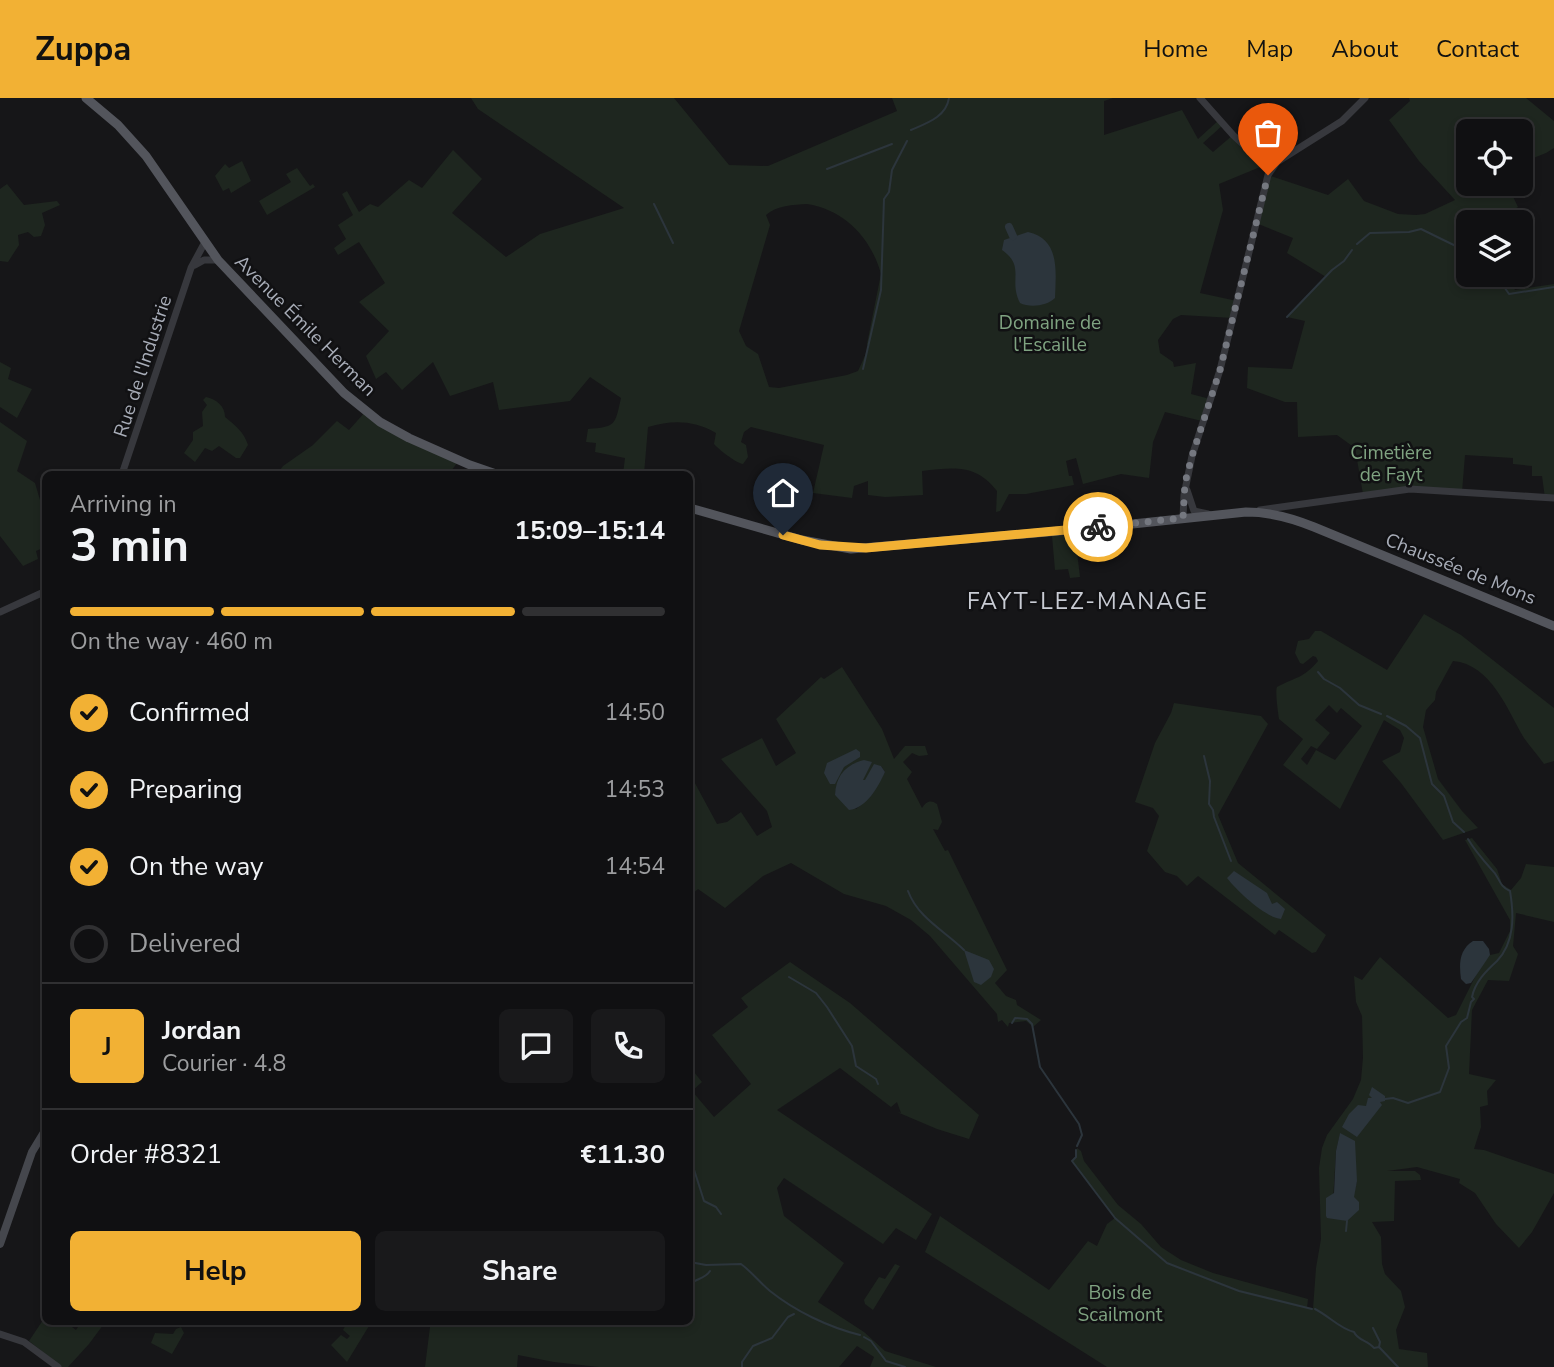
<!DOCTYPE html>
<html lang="en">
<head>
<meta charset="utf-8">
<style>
	:root { --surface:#101012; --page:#19191b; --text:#f1f3f6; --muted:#9c9d9f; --line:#303032; --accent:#f2b134 }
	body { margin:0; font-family:"Nunito Sans",sans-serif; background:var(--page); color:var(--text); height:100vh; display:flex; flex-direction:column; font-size:26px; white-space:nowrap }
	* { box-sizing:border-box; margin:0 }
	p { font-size:23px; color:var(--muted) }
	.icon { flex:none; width:38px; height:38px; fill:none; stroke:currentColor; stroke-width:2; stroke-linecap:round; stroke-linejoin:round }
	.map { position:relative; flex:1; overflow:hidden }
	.drawer { position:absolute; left:42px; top:373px; width:651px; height:854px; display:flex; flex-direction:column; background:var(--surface); border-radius:10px; box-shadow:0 4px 10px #0003,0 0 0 2px var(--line) }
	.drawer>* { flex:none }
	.buttons { position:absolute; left:1456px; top:21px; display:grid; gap:14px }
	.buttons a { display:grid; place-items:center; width:77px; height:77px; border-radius:10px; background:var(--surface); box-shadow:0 4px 10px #0003,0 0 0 2px var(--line); font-size:35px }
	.pin { position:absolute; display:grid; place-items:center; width:60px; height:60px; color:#fff; margin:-72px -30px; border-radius:50% 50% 50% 0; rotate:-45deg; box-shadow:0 0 7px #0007 }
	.pin .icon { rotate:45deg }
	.courier { position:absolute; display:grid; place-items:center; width:70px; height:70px; margin:-35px; border:5px solid #f2b134; border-radius:50%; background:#fff; color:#222; box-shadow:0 2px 9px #0007 }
	.headline em { font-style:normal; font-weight:700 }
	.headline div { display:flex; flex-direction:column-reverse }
	.headline { display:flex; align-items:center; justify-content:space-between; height:119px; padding:0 28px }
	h1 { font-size:46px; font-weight:700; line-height:52px }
	.bar { display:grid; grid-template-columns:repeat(4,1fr); gap:10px 7px; align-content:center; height:84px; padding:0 28px }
	.bar i { height:9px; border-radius:5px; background:var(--line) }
	.bar .selected { background:var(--accent) }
	.bar p { grid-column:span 4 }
	.line { display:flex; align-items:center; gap:18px; padding:0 28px; border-top:2px solid var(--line) }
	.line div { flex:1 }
	.round { display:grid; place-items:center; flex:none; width:74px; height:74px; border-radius:10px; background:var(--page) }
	ol { padding:0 28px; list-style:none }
	li { display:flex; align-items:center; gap:21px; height:77px }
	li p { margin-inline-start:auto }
	li .icon { padding:7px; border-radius:50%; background:var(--accent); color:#111; stroke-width:4 }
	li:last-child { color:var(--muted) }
	li i { width:38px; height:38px; border:4px solid var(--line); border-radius:50% }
	.action { display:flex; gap:14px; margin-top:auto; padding:14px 28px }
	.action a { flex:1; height:80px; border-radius:10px; background:var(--accent); color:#111; font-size:28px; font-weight:700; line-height:80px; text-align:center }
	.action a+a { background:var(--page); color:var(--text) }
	header { display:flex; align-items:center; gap:42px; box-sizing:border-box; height:98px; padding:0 35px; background:var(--accent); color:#111 }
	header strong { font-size:33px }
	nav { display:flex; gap:38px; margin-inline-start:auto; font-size:24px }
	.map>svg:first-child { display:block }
	.green { fill:#1e261f; fill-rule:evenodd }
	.water { fill:#2c353c }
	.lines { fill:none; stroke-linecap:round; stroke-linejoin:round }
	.stream { stroke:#2c353c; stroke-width:2 }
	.river { stroke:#2c353c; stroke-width:8 }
	.tertiary { stroke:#37383d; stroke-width:7 }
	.secondary { stroke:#45474d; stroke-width:8 }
	.primary { stroke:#53555c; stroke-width:9 }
	.done { stroke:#757880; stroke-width:7; stroke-dasharray:0 12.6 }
	.route { stroke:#f2b134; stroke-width:9 }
	.labels { text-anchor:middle; stroke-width:5; stroke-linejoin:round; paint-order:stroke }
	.park-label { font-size:19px; fill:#7fa381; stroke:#111113 }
	.street-label { font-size:19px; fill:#a8adb8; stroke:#111113 }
	.quarter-label { font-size:23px; letter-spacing:2px; fill:#c9ccd4; stroke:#111113 }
</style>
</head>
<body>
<header>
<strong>Zuppa</strong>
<nav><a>Home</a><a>Map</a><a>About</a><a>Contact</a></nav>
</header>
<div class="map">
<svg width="1554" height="1269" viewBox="0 0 1554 1269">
	<rect width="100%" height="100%" fill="#161618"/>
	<!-- green -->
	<path class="green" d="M471 0H674L729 67 768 68 897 13 892 0H1113L1104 3V37L1182 12 1198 41 1219 22 1223 27 1203 45 1213 54 1233 37 1265 67 1219 86 1223 112 1200 195 1237 203 1233 220 1181 217 1173 221 1158 242 1160 255 1173 264 1174 269 1196 265 1191 296 1210 301 1202 323 1165 314 1153 344 1149 380 1121 376 1083 386 1076 360 1066 363 1069 378H1072L1074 387 1026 396H1009L1000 413 996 414 997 393C975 365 953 370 922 373L923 397 885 399 868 397V383L854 388 852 400 813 395 824 347 751 329 744 334 741 344 746 347 748 359 743 366C736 365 718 351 714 346L716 335C693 322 673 322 648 329L644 376H623L625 360 595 354 596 345 586 344 588 331C616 329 615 327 621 300L590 279 570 303 499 312 493 284 450 298 433 264 402 292 386 274 376 281 366 258 389 233 359 204 385 185 359 144 338 157 334 150 346 141 338 127 353 117 342 96 347 93 359 114 370 106 378 109 409 82 422 90 453 52 482 81 452 115 506 159 540 136 624 110 478 11ZM807 106C845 112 871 140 881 176L867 246 869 249 858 273 847 277 779 290 769 289 758 256 746 248 739 233 770 127 766 117C777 107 793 107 807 106Z
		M1409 0H1526L1554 23V50L1546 55 1521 65V33H1468V86H1507L1518 109 1493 124H1468V140L1458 147 1468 154V177H1508L1515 192 1554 186V400H1545L1542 378H1532V368L1513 366V360L1465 357 1462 394 1420 391 1363 396 1355 350 1337 337 1298 339 1297 304H1285L1247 290 1248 269 1292 271 1305 223 1287 219 1326 179 1287 155 1293 140 1256 125 1268 77 1328 97 1348 81 1364 103 1398 116 1416 117 1425 116 1455 102 1419 63 1389 22 1410 3Z
		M242 63 251 83 231 95 229 90 223 93 215 78 225 66 229 70Z
		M297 70 310 88 313 86 315 89 267 117 259 103 291 84 286 76Z
		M7 86 24 107 57 103 60 107 42 115 45 127 41 138 34 139 28 134 18 137 19 147 8 164 0 163V91Z
		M0 264 11 270 8 281 32 291 17 320 0 309Z
		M206 299C216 301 225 308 225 319 235 327 244 334 248 347L240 360H236L219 348 212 353 205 350 195 364 184 355 193 342V334L203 328 202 314 207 307 203 302Z
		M366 313 457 365 449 376H277L283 368 313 347 337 323 349 332Z
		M0 324 27 343 17 373 35 385 40 402 45 401V449L36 453 38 461 23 468 0 438Z
		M1075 437 1080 479 1070 480 1068 471 1055 472 1052 438Z
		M1424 516 1461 537 1554 610V663L1544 666C1538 657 1530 649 1524 640 1508 613 1491 566 1453 563L1436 594 1435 602 1426 612 1423 629 1438 681 1462 713 1478 730 1443 742 1401 685 1382 663 1400 654 1404 640 1400 632 1384 622 1340 711 1283 667 1303 641 1279 621C1278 615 1275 593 1277 589 1296 579 1304 580 1318 563L1316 559 1313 558 1303 566 1300 565 1295 555 1298 543 1309 541 1315 533H1321L1387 572ZM1329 607 1337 615 1341 610 1362 628 1335 662 1316 652 1307 667 1301 661 1311 648 1317 651 1330 635 1315 622Z
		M842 569 882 631 894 661 905 648H925L928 657 919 658 912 655 903 664 912 674 907 681 922 710C926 704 930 701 937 706L942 724 938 732 933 731 945 753 948 752 1007 872 995 885 1006 898 1016 902 1017 907 1041 922 1033 929 1026 923 1009 925 1008 929 1002 922 998 924 997 916 930 838 911 822 886 808 844 796 791 765 763 778 725 810 698 791 690 798V676L717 726 727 724 741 714 757 738 772 729 767 713 721 661 762 640 776 668 796 655 776 621 821 579 824 581ZM881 668 885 674 871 698 856 711 835 697 837 687H870Z
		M1174 605 1261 618 1268 626 1218 717 1238 765 1326 837 1316 854 1312 855 1279 832 1275 837 1198 778 1187 788 1177 778 1165 774 1147 753 1159 718 1153 710 1135 704 1155 645 1171 615Z
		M1472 740 1497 771 1502 786 1511 792 1521 780 1526 766 1554 769V824L1516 815 1513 848 1518 856 1509 883 1488 882 1472 912 1469 976 1496 982 1487 993 1488 1007 1480 1009 1481 1029 1474 1051 1484 1052 1554 1076V1095L1532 1134 1519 1150 1496 1126 1475 1095 1459 1085 1460 1081 1417 1069 1387 1073H1415L1420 1077 1421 1082 1395 1083 1394 1123 1372 1124 1381 1139 1382 1166 1385 1176 1401 1193 1405 1209 1396 1232 1399 1251 1427 1255 1428 1269H1107L925 1154 940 1118 1049 1192 1088 1143 1097 1148 1107 1126 1115 1120 1072 1063 1076 1059 1077 1050 1081 1053 1084 1063 1118 1107 1141 1126 1161 1149 1181 1162 1213 1175 1308 1201 1307 1210 1313 1211 1316 1170 1321 1141 1319 1070 1322 1050 1327 1037 1353 1001 1361 982 1363 960 1362 918 1356 904 1354 878 1362 882 1380 859 1448 920 1456 917 1479 871 1490 857 1499 855 1510 833V822L1465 742ZM1340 1036 1357 1083 1347 1123 1332 1119 1336 1053Z
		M790 864 850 905 979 1017 969 1041 937 1031 897 1014 901 1015 897 1004 891 1009 840 970 777 1012 932 1116 916 1142 896 1130 883 1146 784 1080 777 1090 784 1118 844 1165 818 1204 864 1234 885 1253 936 1269H870L874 1259 857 1248 839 1269H599L554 1264 518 1257 517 1269H425L430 1229 414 1223H690V969L702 984 692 993 714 1019 751 986 712 937 748 909 741 900Z
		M895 1166 900 1168 873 1212 865 1206 864 1202 879 1179 885 1181Z
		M45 1219 46 1223H64L76 1232 82 1223H106L89 1246 68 1269H62L29 1243Z
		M348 1223H372L347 1264 331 1247 341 1237 347 1241 350 1238 343 1232Z
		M181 1229 184 1235 172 1256 151 1245 155 1235 173 1236 176 1231Z"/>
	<!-- water -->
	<path class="water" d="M1028 134C1060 141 1056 173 1055 200 1047 208 1030 210 1020 205 1008 182 1026 169 1002 152L1004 142Z
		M856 651 860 654V659L844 669 835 686H830L824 675 827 665Z
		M864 662 872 664 863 682H865L874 666 881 668 885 674C878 689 867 710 849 712L835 697C836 678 845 667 864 662Z
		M1234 773 1267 795 1272 806 1277 804 1285 811 1281 821C1265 819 1238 794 1227 780Z
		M1473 843H1483L1489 851 1490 857 1471 885 1466 886 1461 881C1459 866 1459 852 1473 843Z
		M964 852 989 862 994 871 991 879 981 887 974 884Z
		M1372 989 1385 998V1003L1380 1004 1382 1007 1357 1039 1342 1029 1349 1016 1358 1007 1366 1008 1368 1000H1372L1369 997Z
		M1340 1035 1355 1043 1357 1083 1354 1099 1359 1104V1112L1347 1123 1327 1120 1326 1118V1100L1334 1095 1336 1053Z"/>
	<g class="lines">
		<!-- stream -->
		<path class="stream" d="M911 32C927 25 946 19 949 0
			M827 71 892 46
			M654 106 673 145
			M1357 146 1370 135 1409 134 1421 131 1468 154
			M1496 177 1509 196 1554 189
			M1287 219 1332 172 1344 163 1352 152
			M863 271 881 192 884 101 889 94 892 72 907 43
			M1318 574 1324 581 1340 590 1359 607 1381 616
			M1387 618 1406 628 1420 640 1432 686 1444 698 1453 724 1464 734
			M1204 658 1210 683 1209 706 1213 712 1214 719 1231 763
			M908 793C918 820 945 833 964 852
			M789 879 816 895 827 909 852 948 856 968 876 981 878 986
			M1012 925 1015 920 1027 921 1032 926 1040 969 1079 1026 1082 1037 1077 1048
			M1385 1001 1393 1000 1408 1005 1440 994 1449 970 1446 948 1461 924 1467 920 1471 904 1474 901 1472 899C1475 884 1486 873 1497 863 1515 844 1514 817 1510 793 1498 788 1500 779 1492 772 1483 762 1475 753 1468 741
			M1076 1052V1059L1072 1063 1115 1120 1167 1165 1239 1193 1312 1211
			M690 1059 704 1103 716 1109 721 1116
			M1346 1133 1347 1123
			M690 1164 706 1167 741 1166C752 1174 760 1185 770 1193 795 1213 828 1229 860 1237
			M690 1186C696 1181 706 1180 710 1173
			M1315 1211C1329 1218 1340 1231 1354 1234 1358 1243 1368 1242 1374 1250L1379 1249
			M1373 1230 1380 1244 1379 1249 1398 1269
			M864 1239 871 1243 886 1263 905 1269
			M742 1269V1264L753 1248 772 1240 788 1219 794 1216"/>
		<!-- river -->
		<path class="river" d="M1009 129 1013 138"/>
		<!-- tertiary -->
		<path class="tertiary" d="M1200 0 1233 37 1271 72
			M195 167 204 162H218
			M122 376 191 170 205 144
			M1187 392 1194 413 1208 416
			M1260 412 1410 391 1554 400
			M1183 420 1184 397 1192 358 1220 272 1268 77 1277 64 1342 23 1365 0
			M0 514 46 493
			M0 1236 24 1244 58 1269"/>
		<!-- secondary -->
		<path class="secondary" d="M0 1146 32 1054 46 1031"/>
		<!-- primary -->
		<path class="primary" d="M86 0 118 27 146 58 218 162 344 295 380 324 409 340 470 367 496 376
			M690 410 802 442 851 451 1104 429 1246 414C1270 414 1292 420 1314 429L1554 528"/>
	</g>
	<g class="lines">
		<!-- done -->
		<path class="done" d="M1098 429 1183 420 1185 385 1192 358 1220 272 1268 77"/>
		<!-- route -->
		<path class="route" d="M783 437 820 447 866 450 1098 429"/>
	</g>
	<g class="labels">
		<!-- park labels -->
		<g class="park-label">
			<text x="1050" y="231">Domaine de<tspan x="1050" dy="22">l'Escaille</tspan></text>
			<text x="1391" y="361">Cimetière<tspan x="1391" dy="22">de Fayt</tspan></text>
			<text x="1120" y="1201">Bois de<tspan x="1120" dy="22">Scailmont</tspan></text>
		</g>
		<!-- street labels -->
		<g class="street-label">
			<text transform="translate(306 227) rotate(45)" y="7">Avenue Émile Herman</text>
			<text transform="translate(142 268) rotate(-72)" y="7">Rue de l'Industrie</text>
			<text transform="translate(1461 470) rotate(22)" y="7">Chaussée de Mons</text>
		</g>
		<!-- quarter labels -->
		<g class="quarter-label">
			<text x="1088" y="511">FAYT-LEZ-MANAGE</text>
		</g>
	</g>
</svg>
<div class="buttons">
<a><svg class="icon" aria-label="locate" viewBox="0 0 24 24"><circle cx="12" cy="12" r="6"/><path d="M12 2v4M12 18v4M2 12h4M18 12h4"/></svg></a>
<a><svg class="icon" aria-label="layers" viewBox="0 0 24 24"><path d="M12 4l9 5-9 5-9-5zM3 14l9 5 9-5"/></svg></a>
</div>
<div class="pin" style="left:1268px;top:77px;background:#ea580c"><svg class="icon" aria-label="bag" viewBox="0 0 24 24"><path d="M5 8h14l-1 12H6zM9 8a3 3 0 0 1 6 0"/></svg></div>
<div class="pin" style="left:783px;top:437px;background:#1f2937"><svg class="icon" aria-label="home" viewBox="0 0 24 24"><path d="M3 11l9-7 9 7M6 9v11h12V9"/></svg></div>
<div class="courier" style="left:1098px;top:429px"><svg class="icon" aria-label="bike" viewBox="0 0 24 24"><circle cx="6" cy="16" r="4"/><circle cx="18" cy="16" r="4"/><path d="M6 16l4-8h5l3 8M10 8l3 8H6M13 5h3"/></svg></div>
<section class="drawer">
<div class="headline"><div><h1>3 min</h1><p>Arriving in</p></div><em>15:09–15:14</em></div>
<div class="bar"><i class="selected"></i><i class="selected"></i><i class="selected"></i><i></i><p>On the way · 460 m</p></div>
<ol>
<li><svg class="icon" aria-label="check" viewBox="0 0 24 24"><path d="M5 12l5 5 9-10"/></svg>Confirmed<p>14:50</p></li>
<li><svg class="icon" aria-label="check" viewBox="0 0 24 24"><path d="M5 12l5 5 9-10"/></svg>Preparing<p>14:53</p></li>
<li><svg class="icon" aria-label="check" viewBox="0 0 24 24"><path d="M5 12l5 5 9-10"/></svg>On the way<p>14:54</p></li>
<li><i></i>Delivered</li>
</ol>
<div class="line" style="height:126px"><b class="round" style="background:var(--accent);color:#111">J</b><div><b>Jordan</b><p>Courier · 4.8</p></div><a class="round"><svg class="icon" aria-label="chat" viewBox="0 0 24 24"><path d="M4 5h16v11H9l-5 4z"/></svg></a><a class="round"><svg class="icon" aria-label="phone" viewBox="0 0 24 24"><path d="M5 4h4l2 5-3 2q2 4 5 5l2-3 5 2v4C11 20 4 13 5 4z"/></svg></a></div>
<div class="line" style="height:91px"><div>Order #8321</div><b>€11.30</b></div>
<div class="action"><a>Help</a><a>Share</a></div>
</section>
</div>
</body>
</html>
